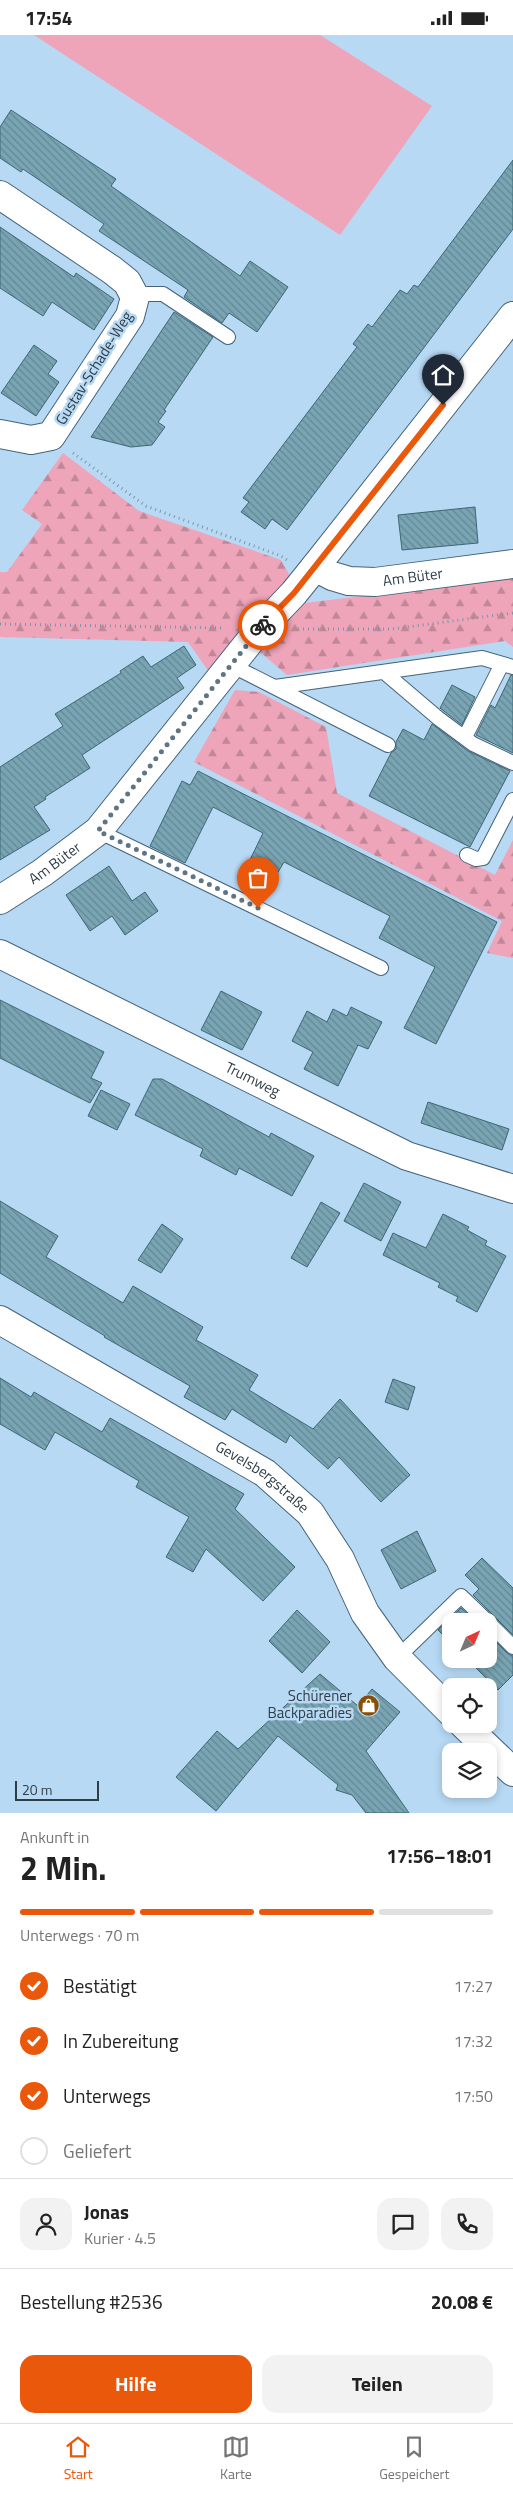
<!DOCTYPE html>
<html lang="de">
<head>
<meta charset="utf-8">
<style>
	:root { --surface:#fff; --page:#f2f2f2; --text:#222; --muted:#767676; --line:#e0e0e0; --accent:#ea580c }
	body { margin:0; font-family:"Titillium Web",sans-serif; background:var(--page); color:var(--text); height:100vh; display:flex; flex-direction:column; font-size:19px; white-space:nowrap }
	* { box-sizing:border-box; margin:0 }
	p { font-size:16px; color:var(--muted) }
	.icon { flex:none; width:28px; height:28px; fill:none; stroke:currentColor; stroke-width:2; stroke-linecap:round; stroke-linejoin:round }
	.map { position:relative; height:1778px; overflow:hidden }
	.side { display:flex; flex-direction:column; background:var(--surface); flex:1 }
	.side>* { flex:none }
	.needle { width:32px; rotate:44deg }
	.buttons { position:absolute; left:442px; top:1578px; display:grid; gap:10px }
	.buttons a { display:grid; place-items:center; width:55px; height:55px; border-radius:10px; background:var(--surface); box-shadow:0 2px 8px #0003; font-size:25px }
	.scale { position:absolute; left:15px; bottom:12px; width:84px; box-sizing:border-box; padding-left:5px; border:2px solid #2f3d47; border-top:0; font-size:14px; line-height:18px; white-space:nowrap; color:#2f3d47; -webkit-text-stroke:4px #b7d9f4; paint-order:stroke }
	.pin { position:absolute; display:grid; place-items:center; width:42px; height:42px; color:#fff; margin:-51px -21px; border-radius:50% 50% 50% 0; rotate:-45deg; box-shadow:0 0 5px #0007 }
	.pin .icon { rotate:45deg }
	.courier { position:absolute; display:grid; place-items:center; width:50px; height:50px; margin:-25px; border:4px solid #ea580c; border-radius:50%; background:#fff; color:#222; box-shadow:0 1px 6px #0007 }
	.overview em { font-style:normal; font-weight:700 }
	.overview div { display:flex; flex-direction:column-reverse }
	.overview { display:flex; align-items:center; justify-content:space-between; height:85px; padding:0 20px }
	h1 { font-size:32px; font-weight:700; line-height:38px }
	.bar { display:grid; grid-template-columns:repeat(4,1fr); gap:8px 5px; align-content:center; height:60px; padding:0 20px }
	.bar i { height:6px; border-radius:4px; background:var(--line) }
	.bar .selected { background:var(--accent) }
	.bar p { grid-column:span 4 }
	.line { display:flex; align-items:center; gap:12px; padding:0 20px; border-top:1px solid var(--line) }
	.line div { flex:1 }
	.round { display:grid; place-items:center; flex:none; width:52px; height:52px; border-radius:15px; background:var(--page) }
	ol { padding:0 20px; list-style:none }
	li { display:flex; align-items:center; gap:15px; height:55px }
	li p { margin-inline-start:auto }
	li .icon { padding:5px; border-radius:50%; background:var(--accent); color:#fff; stroke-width:4 }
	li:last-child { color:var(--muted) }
	li i { width:28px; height:28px; border:2px solid var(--line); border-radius:50% }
	.button { display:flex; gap:10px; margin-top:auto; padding:10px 20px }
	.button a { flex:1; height:58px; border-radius:15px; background:var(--accent); color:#fff; font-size:20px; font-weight:700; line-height:58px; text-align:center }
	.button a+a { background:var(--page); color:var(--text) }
	.status { display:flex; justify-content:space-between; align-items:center; height:35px; padding:0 25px; background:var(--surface); direction:ltr }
	.status svg { height:14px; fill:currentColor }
	.tabs { display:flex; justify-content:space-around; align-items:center; height:70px; border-top:1px solid var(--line); background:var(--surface); font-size:14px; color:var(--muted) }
	.tabs a { display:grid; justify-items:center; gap:2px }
	.tabs .selected { color:var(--accent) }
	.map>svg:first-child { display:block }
	.green { fill:#eea4b9 }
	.forest { fill:url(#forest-firs) }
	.building { fill:url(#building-back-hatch); stroke:#3d6775 }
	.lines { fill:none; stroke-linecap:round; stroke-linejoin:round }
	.service-casing { stroke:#44637a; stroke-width:16 }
	.minor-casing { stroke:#44637a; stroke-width:30 }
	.path { stroke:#7c95a9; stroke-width:3; stroke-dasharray:1 4; stroke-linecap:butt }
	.service { stroke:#fff; stroke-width:14 }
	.minor { stroke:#fff; stroke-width:28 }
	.done { stroke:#5f7484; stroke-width:5; stroke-dasharray:0 9 }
	.route { stroke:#ea580c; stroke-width:6 }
	.labels { text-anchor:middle; stroke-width:5; stroke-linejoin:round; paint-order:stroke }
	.street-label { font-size:15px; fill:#2f3d47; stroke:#b7d9f4 }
	.poi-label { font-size:15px; fill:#2f3d47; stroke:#b7d9f4; text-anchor:end }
</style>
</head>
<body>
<div class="status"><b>17:54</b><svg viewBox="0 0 49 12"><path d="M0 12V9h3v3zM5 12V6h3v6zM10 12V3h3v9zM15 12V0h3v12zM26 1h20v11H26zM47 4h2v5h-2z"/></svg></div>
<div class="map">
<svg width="513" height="1778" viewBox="0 0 513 1778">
	<defs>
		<pattern id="forest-firs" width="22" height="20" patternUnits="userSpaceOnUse" patternTransform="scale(1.25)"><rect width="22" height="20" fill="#eea4b9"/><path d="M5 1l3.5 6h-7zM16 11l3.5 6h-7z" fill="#c18798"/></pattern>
		<pattern id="building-back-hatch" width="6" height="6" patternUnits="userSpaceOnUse" patternTransform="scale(1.25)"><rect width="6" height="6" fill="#79a4b3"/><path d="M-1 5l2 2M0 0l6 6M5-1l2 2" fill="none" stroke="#648793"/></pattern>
	</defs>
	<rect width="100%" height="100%" fill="#b7d9f4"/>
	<!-- green -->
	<path class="green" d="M34 0H320L432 71 340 200Z"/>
	<!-- forest -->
	<path class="forest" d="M63 418 139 476 281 525 305 568 513 542V612L505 606 287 640 241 601 209 637 188 607 0 602V537H7L42 489 22 475Z
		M235 655 259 657 326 692 337 758 495 840 513 805V923L487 918 502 886 194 727Z"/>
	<!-- building -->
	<path class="building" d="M11 75 116 144 111 151 240 241 250 226 288 252 257 297 229 278 222 288 184 262 188 255 99 196 104 189 23 134 21 137 0 123V92Z
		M513 125V194L287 495 272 484 265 494 241 477 249 467 243 463 357 312 353 309 368 289 372 292 400 255 407 259 414 250 418 252Z
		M0 192 74 242 76 238 114 264 94 295 52 267 43 281 0 253Z
		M174 277 213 302 164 375 166 376 158 387 165 392 152 410 131 412 91 402Z
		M34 310 57 326 48 339 59 347 36 381 1 358Z
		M475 472 478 508 402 515 398 480Z
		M184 611 196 630 177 643 184 653 82 720 90 733 45 762 46 764 34 772 50 795 0 825V732L63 691 55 679 121 638 120 636 143 621 151 632Z
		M511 640 513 641V718L476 700 491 670 495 673Z
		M452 650 475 662 462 690 440 673Z
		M432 689 468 716 510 736 470 812 369 761 391 718 396 714V707L403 694 424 705Z
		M198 736 497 887 436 1009 404 993 435 932 379 903 390 881 284 827 274 844 247 831 263 798 213 772 185 828 150 811 182 746 190 750Z
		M109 831 132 866 145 857 158 876 125 900 112 881 90 896 66 860Z
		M221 956 262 977 242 1015 201 995Z
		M0 965 104 1017 91 1043 102 1048 90 1068 0 1023Z
		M351 972 382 987 368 1014 358 1010 338 1051 304 1034 313 1017 292 1006 307 976 327 987 333 974 347 981Z
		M153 1044H162L269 1102 271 1098 314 1121 292 1161 239 1133 236 1140 200 1121 203 1114 135 1080Z
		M101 1055 130 1069 117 1095 88 1081Z
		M428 1067 509 1094 502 1115 421 1088Z
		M364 1148 401 1167 381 1206 344 1186Z
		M0 1166 58 1201 46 1222 123 1268 133 1251 203 1292 196 1305 258 1340 249 1355 313 1394 340 1364 410 1440 381 1467 339 1422 328 1434 290 1400 286 1408 232 1374 225 1385 184 1362 190 1351 104 1302 105 1301 0 1238Z
		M321 1167 340 1178 307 1232 291 1223Z
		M443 1179 469 1192 467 1195 487 1206 485 1210 506 1221 477 1277 456 1266 458 1262 438 1252 440 1248 383 1220 393 1198 426 1213Z
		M162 1189 183 1204 161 1238 138 1225Z
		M0 1343 31 1362 34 1357 102 1397 110 1383 244 1459 235 1474 295 1532 263 1566 206 1514 193 1537 166 1522 189 1482 136 1452 139 1446 55 1397 45 1415 0 1389Z
		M393 1344 415 1352 408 1375 385 1367Z
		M417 1496 436 1536 401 1554 381 1515Z
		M482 1523 513 1553V1600L473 1560 479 1554 465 1540Z
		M461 1573 475 1586H451V1608L438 1595Z
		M297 1575 330 1607 302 1638 269 1606Z
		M489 1600 507 1618 513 1621V1640L498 1655 467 1624H489Z
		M320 1639 358 1671 372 1654 400 1677 366 1716 409 1778H366L352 1760 336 1755 338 1750 278 1701 216 1776 176 1742 217 1696 238 1714Z"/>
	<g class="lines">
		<defs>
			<path id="service" d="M133 259H163L228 302
				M231 630 388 710
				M384 637 438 683 473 709 513 728
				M275 652 482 623 513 632
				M465 702 502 629
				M98 796 381 933
				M467 820 476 824 483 823 513 765
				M489 1588 513 1612
				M397 1623 461 1561 487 1586"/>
			<g id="minor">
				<path d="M0 160 112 235 127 247 135 262 130 281 51 401 31 405 0 399"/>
				<path id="s1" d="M315 532 332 541 349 546 375 547 513 529"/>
				<path id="s2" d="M0 865 42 838 98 796 258 596 294 558 315 532 513 281"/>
				<path id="s3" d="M0 919 407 1121 513 1154"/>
				<path id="s4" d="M0 1285 265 1438 310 1478 340 1524 365 1578 397 1623 451 1677"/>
				<path d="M463 1689 513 1737"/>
			</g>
		</defs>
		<!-- service casing -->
		<use href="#service" class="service-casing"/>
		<!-- minor casing -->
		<use href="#minor" class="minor-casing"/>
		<!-- path -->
		<path class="path" d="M73 418 146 471 281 521 287 525
			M0 589 224 593
			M298 594H392L513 578"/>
		<!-- service -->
		<use href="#service" class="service"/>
		<!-- minor -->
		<use href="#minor" class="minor"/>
	</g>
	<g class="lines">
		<!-- done -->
		<path class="done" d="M258 873 98 796 263 590"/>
		<!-- route -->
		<path class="route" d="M263 590 294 558 443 370"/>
	</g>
	<!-- icons -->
	<defs>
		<symbol id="shop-disc" viewBox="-11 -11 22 22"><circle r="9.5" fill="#884d06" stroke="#b7d9f4"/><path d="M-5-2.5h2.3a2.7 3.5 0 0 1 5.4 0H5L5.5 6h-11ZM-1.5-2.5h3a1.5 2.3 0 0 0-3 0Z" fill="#fff"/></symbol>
	</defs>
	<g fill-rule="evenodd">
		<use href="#shop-disc" x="356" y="1658" width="25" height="25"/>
	</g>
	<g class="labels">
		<!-- street labels -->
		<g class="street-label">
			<text transform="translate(94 333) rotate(-58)" y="5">Gustav-Schade-Weg</text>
			<text dy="5" stroke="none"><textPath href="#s1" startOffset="101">Am Büter</textPath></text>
			<text dy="5" stroke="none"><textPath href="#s2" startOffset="66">Am Büter</textPath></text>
			<text dy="5" stroke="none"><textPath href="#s3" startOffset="282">Trumweg</textPath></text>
			<text dy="5" stroke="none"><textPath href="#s4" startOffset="306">Gevelsbergstraße</textPath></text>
		</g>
		<!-- poi labels -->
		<g class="poi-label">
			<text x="352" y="1666">Schürener<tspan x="352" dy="17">Backparadies</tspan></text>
		</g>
	</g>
</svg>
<div class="buttons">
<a><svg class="needle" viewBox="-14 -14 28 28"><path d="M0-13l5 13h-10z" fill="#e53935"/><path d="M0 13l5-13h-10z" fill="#767676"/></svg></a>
<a><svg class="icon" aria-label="locate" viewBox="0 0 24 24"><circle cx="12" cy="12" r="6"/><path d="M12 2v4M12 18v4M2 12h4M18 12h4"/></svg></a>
<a><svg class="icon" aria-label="layers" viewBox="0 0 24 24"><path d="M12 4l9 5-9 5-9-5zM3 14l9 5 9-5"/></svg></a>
</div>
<div class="scale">20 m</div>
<div class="pin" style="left:258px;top:873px;background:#ea580c"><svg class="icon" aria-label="bag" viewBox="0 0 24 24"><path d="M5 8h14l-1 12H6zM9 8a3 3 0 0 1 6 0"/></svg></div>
<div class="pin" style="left:443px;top:370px;background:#1f2937"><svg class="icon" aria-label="home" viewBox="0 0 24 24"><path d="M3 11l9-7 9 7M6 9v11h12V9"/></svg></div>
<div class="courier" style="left:263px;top:590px"><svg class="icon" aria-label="bike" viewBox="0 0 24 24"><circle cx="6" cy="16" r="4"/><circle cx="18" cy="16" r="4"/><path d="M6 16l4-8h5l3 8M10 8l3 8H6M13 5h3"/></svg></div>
</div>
<section class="side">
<div class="overview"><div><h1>2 Min.</h1><p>Ankunft in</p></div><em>17:56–18:01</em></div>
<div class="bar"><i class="selected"></i><i class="selected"></i><i class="selected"></i><i></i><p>Unterwegs · 70 m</p></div>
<ol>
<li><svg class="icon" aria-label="check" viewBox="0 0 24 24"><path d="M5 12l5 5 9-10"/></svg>Bestätigt<p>17:27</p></li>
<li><svg class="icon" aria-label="check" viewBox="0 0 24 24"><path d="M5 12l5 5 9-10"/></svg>In Zubereitung<p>17:32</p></li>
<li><svg class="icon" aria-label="check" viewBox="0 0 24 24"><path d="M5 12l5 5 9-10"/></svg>Unterwegs<p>17:50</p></li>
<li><i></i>Geliefert</li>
</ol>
<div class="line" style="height:90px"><a class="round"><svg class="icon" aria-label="person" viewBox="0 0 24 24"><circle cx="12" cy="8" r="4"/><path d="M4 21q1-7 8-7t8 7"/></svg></a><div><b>Jonas</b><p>Kurier · 4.5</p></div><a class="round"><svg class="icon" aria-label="chat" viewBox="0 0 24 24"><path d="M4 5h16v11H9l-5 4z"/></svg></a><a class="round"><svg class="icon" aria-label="phone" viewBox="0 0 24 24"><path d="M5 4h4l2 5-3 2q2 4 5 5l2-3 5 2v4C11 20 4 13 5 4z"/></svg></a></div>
<div class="line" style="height:65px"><div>Bestellung #2536</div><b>20.08 €</b></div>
<div class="button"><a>Hilfe</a><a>Teilen</a></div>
</section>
<nav class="tabs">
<a class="selected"><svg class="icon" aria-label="home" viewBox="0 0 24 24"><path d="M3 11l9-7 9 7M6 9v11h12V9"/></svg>Start</a>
<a><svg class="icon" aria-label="map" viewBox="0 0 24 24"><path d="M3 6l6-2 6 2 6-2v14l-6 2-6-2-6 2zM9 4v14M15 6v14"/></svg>Karte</a>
<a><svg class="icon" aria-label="saved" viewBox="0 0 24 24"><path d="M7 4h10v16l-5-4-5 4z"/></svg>Gespeichert</a>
</nav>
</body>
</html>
